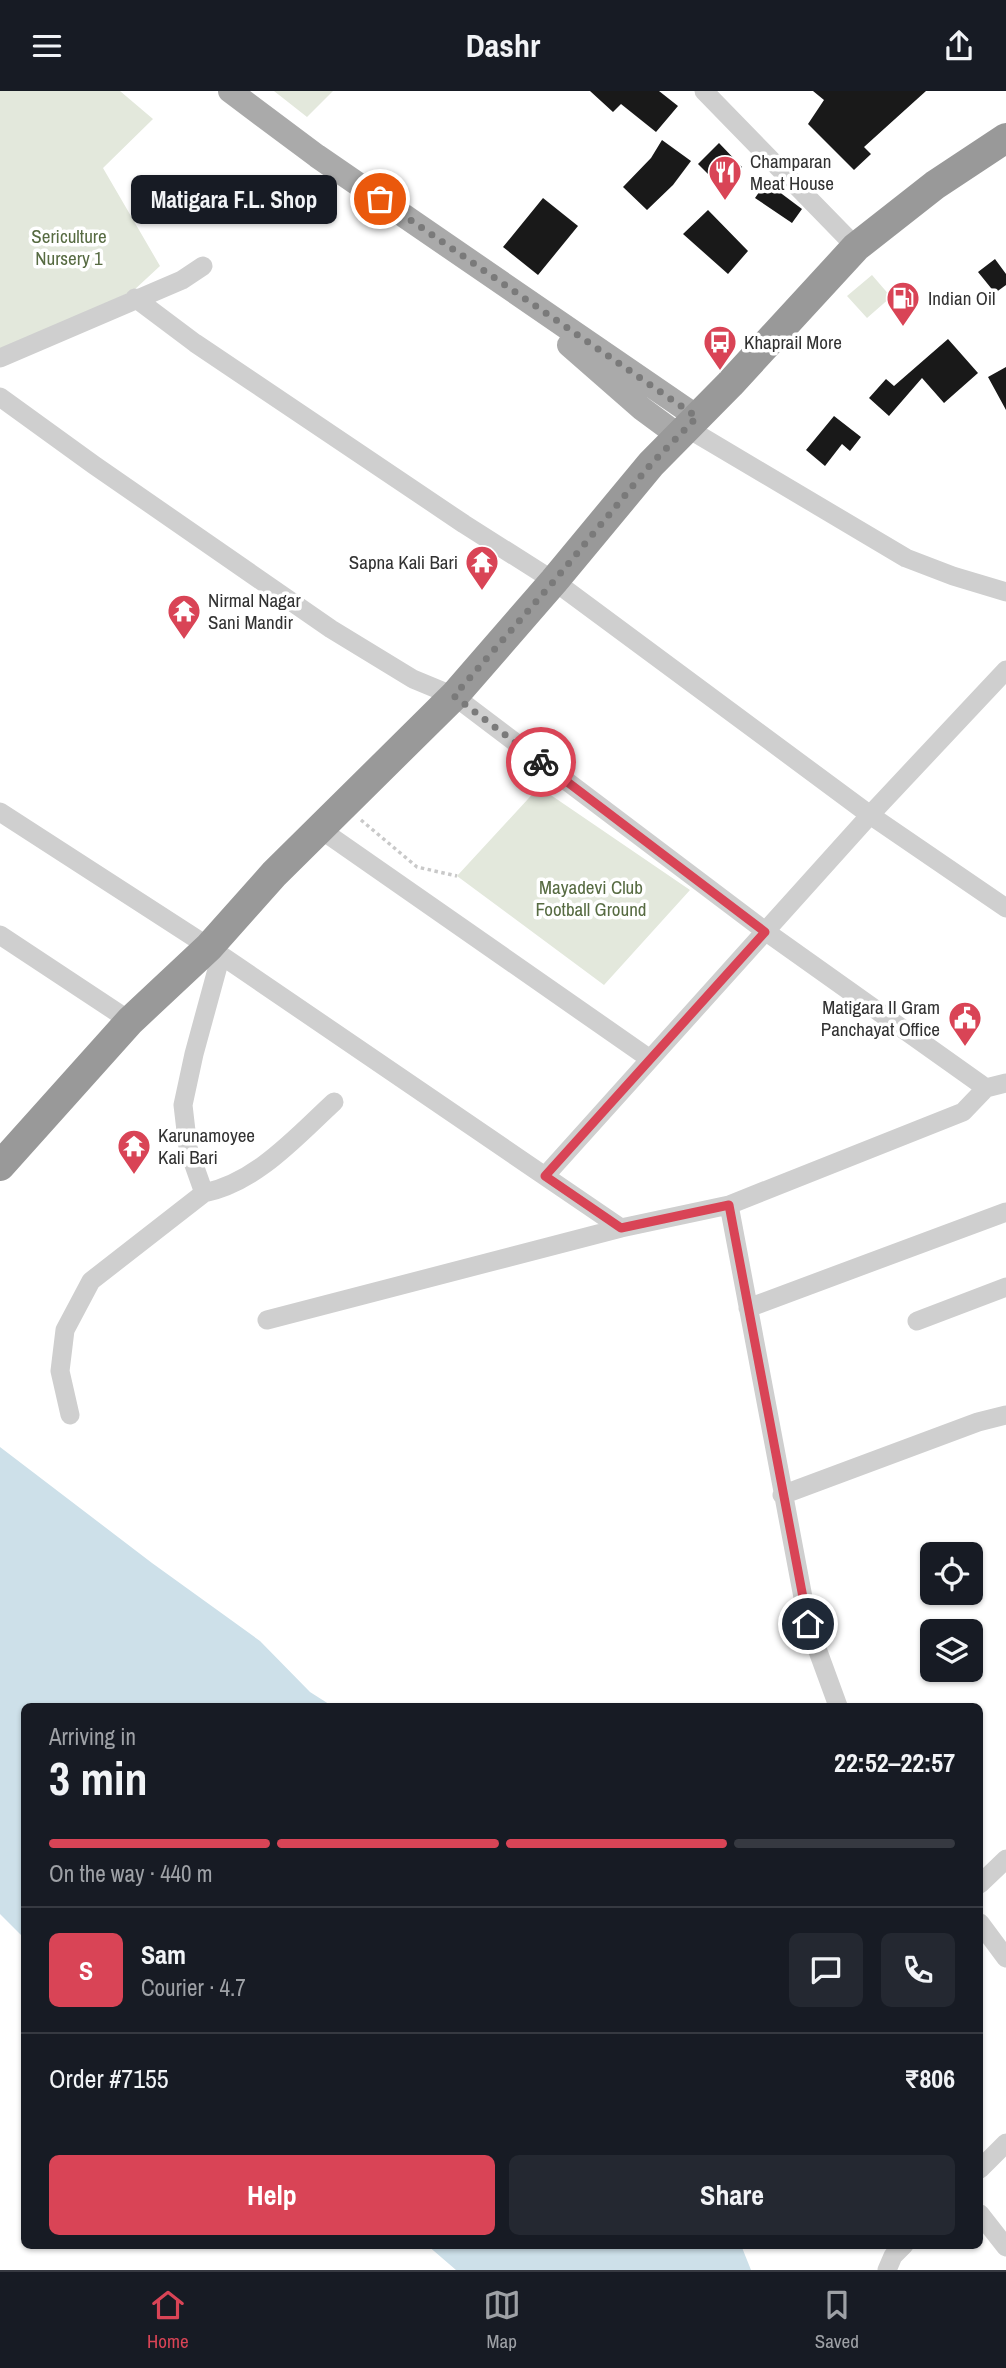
<!DOCTYPE html>
<html lang="en">
<head>
<meta charset="utf-8">
<style>
	:root { --surface:#171b24; --page:#242831; --text:#f1f3f6; --muted:#9ea1a6; --line:#363941; --accent:#d94456 }
	body { margin:0; font-family:"Archivo Narrow",sans-serif; background:var(--page); color:var(--text); height:100vh; display:flex; flex-direction:column; font-size:26px; white-space:nowrap }
	* { box-sizing:border-box; margin:0 }
	p { font-size:23px; color:var(--muted) }
	.icon { flex:none; width:38px; height:38px; fill:none; stroke:currentColor; stroke-width:2; stroke-linecap:round; stroke-linejoin:round }
	.map { position:relative; flex:1; overflow:hidden }
	.panel { position:absolute; left:21px; top:1612px; width:962px; height:546px; display:flex; flex-direction:column; background:var(--surface); border-radius:10px; box-shadow:0 2px 5px #0004 }
	.panel>* { flex:none }
	.tools { position:absolute; left:920px; top:1451px; display:grid; gap:14px }
	.tools a { display:grid; place-items:center; width:63px; height:63px; border-radius:10px; background:var(--surface); box-shadow:0 2px 5px #0004; font-size:35px }
	.pin { position:absolute; display:grid; place-items:center; width:60px; height:60px; color:#fff; margin:-30px; border:4px solid #fff; border-radius:50%; box-shadow:0 2px 7px #0007 }
	.courier { position:absolute; display:grid; place-items:center; width:70px; height:70px; margin:-35px; border:5px solid #d94456; border-radius:50%; background:#fff; color:#222; box-shadow:0 2px 9px #0007 }
	.bubble { position:absolute; height:49px; border-radius:10px; background:var(--surface); box-shadow:0 2px 5px #0004; font-size:23px; font-weight:800; line-height:49px; text-align:center }
	.overview em { font-style:normal; font-weight:800 }
	.overview div { display:flex; flex-direction:column-reverse }
	.overview { display:flex; align-items:center; justify-content:space-between; height:119px; padding:0 28px }
	h1 { font-size:46px; font-weight:800; line-height:52px }
	.bar { display:grid; grid-template-columns:repeat(4,1fr); gap:10px 7px; align-content:center; height:84px; padding:0 28px }
	.bar i { height:9px; border-radius:5px; background:var(--line) }
	.bar .selected { background:var(--accent) }
	.bar p { grid-column:span 4 }
	.line { display:flex; align-items:center; gap:18px; padding:0 28px; border-top:2px solid var(--line) }
	.line div { flex:1 }
	.round { display:grid; place-items:center; flex:none; width:74px; height:74px; border-radius:10px; background:var(--page) }
	.primary-button { display:flex; gap:14px; margin-top:auto; padding:14px 28px }
	.primary-button a { flex:1; height:80px; border-radius:10px; background:var(--accent); color:#fff; font-size:28px; font-weight:800; line-height:80px; text-align:center }
	.primary-button a+a { background:var(--page); color:var(--text) }
	header { display:flex; justify-content:space-between; align-items:center; height:91px; padding:0 28px; background:var(--surface); font-size:32px; font-weight:800 }
	.tabs { display:flex; justify-content:space-around; align-items:center; height:98px; border-top:2px solid var(--line); background:var(--surface); font-size:19px; color:var(--muted) }
	.tabs a { display:grid; justify-items:center; gap:4px }
	.tabs .selected { color:var(--accent) }
	.map>svg:first-child { display:block }
	.green { fill:#e3e8dc }
	.water { fill:#cde0e9 }
	.building { fill:#191919 }
	.lines { fill:none; stroke-linecap:round; stroke-linejoin:round }
	.path { stroke:#c9c9c9; stroke-width:3.5; stroke-dasharray:3.5 3.5; stroke-linecap:butt }
	.minor { stroke:#cfcfcf; stroke-width:19 }
	.major { stroke:#aaa; stroke-width:24 }
	.highway { stroke:#999; stroke-width:30 }
	.done { stroke:#7a7a7a; stroke-width:7; stroke-dasharray:0 12.6 }
	.route { stroke:#d94456; stroke-width:9 }
	.labels { text-anchor:middle; stroke-width:7; stroke-linejoin:round; paint-order:stroke }
	.poi-label { font-size:19px; fill:#323232; stroke:#fff; text-anchor:start }
	.park-label { font-size:19px; fill:#576b42; stroke:#fff }
</style>
</head>
<body>
<header><svg class="icon" aria-label="menu" viewBox="0 0 24 24"><path d="M4 6h16M4 12h16M4 18h16"/></svg>Dashr<svg class="icon" aria-label="share" viewBox="0 0 24 24"><path d="M12 15V3M7 8l5-5 5 5M5 13v7h14v-7"/></svg></header>
<div class="map">
<svg width="1006" height="2179" viewBox="0 0 1006 2179">
	<rect width="100%" height="100%" fill="#fff"/>
	<!-- green -->
	<path class="green" d="M0 0H120L153 28 103 77 160 175 133 200 0 260Z
		M274 0H333L307 26Z
		M872 184 891 206 867 227 847 205Z
		M539 696 690 799 604 894 457 785Z"/>
	<!-- water -->
	<path class="water" d="M0 1356 152 1472 260 1550 310 1601 332 1615H24V1847L0 1823Z
		M427 2154H741L751 2179H456Z"/>
	<!-- building -->
	<path class="building" d="M590 0H659L678 15 656 41 621 13 613 21Z
		M813 0H926L864 56 871 63 854 79 808 33 824 9Z
		M662 49 691 70 673 94 647 119 623 96 651 67Z
		M719 52 742 76 721 96 698 73Z
		M766 91 802 118 792 132 755 107Z
		M543 107 578 135 538 184 503 156Z
		M708 119 748 160 728 183 683 143Z
		M995 168 1006 183V194L995 202 978 181Z
		M948 248 978 282 944 312 922 287 889 325 869 307 886 288 894 295Z
		M1006 276V319L988 286Z
		M834 325 861 346 850 360 842 353 825 375 806 359Z"/>
	<g class="lines">
		<!-- path -->
		<path class="path" d="M361 729 417 776 457 785"/>
		<!-- minor -->
		<path class="minor" d="M704 0 856 156
			M135 207 195 252 250 289 464 433 554 490 870 724 1006 817
			M0 267 182 189 203 175
			M0 306 94 374 331 538 413 588 454 605 765 840 986 997
			M687 337 906 467 953 485 1006 501
			M0 721 209 856 621 1137
			M320 738 650 968
			M0 844 130 930
			M545 1085 870 724 1006 579
			M204 1102C257 1091 296 1046 334 1011
			M729 1114 808 1533 838 1615
			M748 1217 1006 1121
			M267 1229 621 1137 729 1114 963 1021 986 997 1006 992
			M917 1230 1006 1196
			M70 1324 60 1280 65 1239 91 1190 204 1102 188 1057 183 1014 194 963 221 864
			M782 1404 978 1331 1006 1324
			M980 1793 1006 1768
			M980 1832 1006 1867
			M980 2078 1006 2052
			M980 2123 1006 2156
			M887 2179 893 2165 904 2154"/>
		<!-- major -->
		<path class="major" d="M230 0 317 65 697 326
			M569 254 641 317 679 345"/>
		<!-- highway -->
		<path class="highway" d="M0 1075 130 930 209 856 274 783 454 605 554 490 651 373 730 293 856 156 935 94 1006 47"/>
	</g>
	<g class="lines">
		<!-- done -->
		<path class="done" d="M380 108 697 326 651 373 554 490 454 605 541 671"/>
		<!-- route -->
		<path class="route" d="M541 671 765 841 545 1085 621 1137 729 1114 808 1533"/>
	</g>
	<!-- icons -->
	<defs>
		<symbol id="restaurant-pin" viewBox="-11 -11 22 30"><path d="M0 17L-7.5 6A9.5 9.5 0 1 1 7.5 6Z" fill="#d94456" stroke="#fff"/><path d="M-5-6h1v4h1v-4h1v4h1v-4h1v5L-1.5 .5V6h-2V.5L-5-1ZM5-6V6H3V1.5H1.5Q1.5-4 5-6Z" fill="#fff"/></symbol>
		<symbol id="fuel-pin" viewBox="-11 -11 22 30"><path d="M0 17L-7.5 6A9.5 9.5 0 1 1 7.5 6Z" fill="#d94456" stroke="#fff"/><path d="M-5.5-6h7V0h2V4h1.3V-2.5L3-4.5l.8-.8L6-3V5H2.5V1h-1V6h-7ZM-4.2-4.7v3.2H.2V-4.7Z" fill="#fff"/></symbol>
		<symbol id="bus-pin" viewBox="-11 -11 22 30"><path d="M0 17L-7.5 6A9.5 9.5 0 1 1 7.5 6Z" fill="#d94456" stroke="#fff"/><path d="M-5-6H5V4H4V6H2V4H-2V6H-4V4H-5ZM-3.5-4V0h7V-4ZM-3.5 1.2v1.5H-2V1.2ZM2 1.2v1.5H3.5V1.2Z" fill="#fff"/></symbol>
		<symbol id="temple-pin" viewBox="-11 -11 22 30"><path d="M0 17L-7.5 6A9.5 9.5 0 1 1 7.5 6Z" fill="#d94456" stroke="#fff"/><path d="M0-6L5-2H3V0L6.5 2.5H4V6H1.5V3h-3V6H-4V2.5H-6.5L-3 0V-2H-5Z" fill="#fff"/></symbol>
		<symbol id="civic-pin" viewBox="-11 -11 22 30"><path d="M0 17L-7.5 6A9.5 9.5 0 1 1 7.5 6Z" fill="#d94456" stroke="#fff"/><path d="M-.6-6.5H3V-4.5H.6V-3L4-1V1h2V6H-6V1h2V-1L-.6-3ZM-1.2 2.5V6h2.4V2.5Z" fill="#fff"/></symbol>
	</defs>
	<g fill-rule="evenodd">
		<use href="#restaurant-pin" x="706" y="62" width="38" height="52"/>
		<use href="#fuel-pin" x="884" y="188" width="38" height="52"/>
		<use href="#bus-pin" x="701" y="232" width="38" height="52"/>
		<use href="#temple-pin" x="463" y="452" width="38" height="52"/>
		<use href="#temple-pin" x="165" y="501" width="38" height="52"/>
		<use href="#civic-pin" x="946" y="908" width="38" height="52"/>
		<use href="#temple-pin" x="115" y="1036" width="38" height="52"/>
	</g>
	<g class="labels">
		<!-- poi labels -->
		<g class="poi-label">
			<text x="750" y="77">Champaran<tspan x="750" dy="22">Meat House</tspan></text>
			<text x="928" y="214">Indian Oil</text>
			<text x="744" y="258">Khaprail More</text>
			<text x="458" y="478" text-anchor="end">Sapna Kali Bari</text>
			<text x="208" y="516">Nirmal Nagar<tspan x="208" dy="22">Sani Mandir</tspan></text>
			<text x="940" y="923" text-anchor="end">Matigara II Gram<tspan x="940" dy="22">Panchayat Office</tspan></text>
			<text x="158" y="1051">Karunamoyee<tspan x="158" dy="22">Kali Bari</tspan></text>
		</g>
		<!-- park labels -->
		<g class="park-label">
			<text x="69" y="152">Sericulture<tspan x="69" dy="22">Nursery 1</tspan></text>
			<text x="591" y="803">Mayadevi Club<tspan x="591" dy="22">Football Ground</tspan></text>
		</g>
	</g>
</svg>
<div class="tools">
<a><svg class="icon" aria-label="locate" viewBox="0 0 24 24"><circle cx="12" cy="12" r="6"/><path d="M12 2v4M12 18v4M2 12h4M18 12h4"/></svg></a>
<a><svg class="icon" aria-label="layers" viewBox="0 0 24 24"><path d="M12 4l9 5-9 5-9-5zM3 14l9 5 9-5"/></svg></a>
</div>
<div class="pin" style="left:380px;top:108px;background:#ea580c"><svg class="icon" aria-label="bag" viewBox="0 0 24 24"><path d="M5 8h14l-1 12H6zM9 8a3 3 0 0 1 6 0"/></svg></div>
<div class="pin" style="left:808px;top:1533px;background:#1f2937"><svg class="icon" aria-label="home" viewBox="0 0 24 24"><path d="M3 11l9-7 9 7M6 9v11h12V9"/></svg></div>
<div class="courier" style="left:541px;top:671px"><svg class="icon" aria-label="bike" viewBox="0 0 24 24"><circle cx="6" cy="16" r="4"/><circle cx="18" cy="16" r="4"/><path d="M6 16l4-8h5l3 8M10 8l3 8H6M13 5h3"/></svg></div>
<div class="bubble" style="left:131px;top:84px;width:206px">Matigara F.L. Shop</div>
<section class="panel">
<div class="overview"><div><h1>3 min</h1><p>Arriving in</p></div><em>22:52–22:57</em></div>
<div class="bar"><i class="selected"></i><i class="selected"></i><i class="selected"></i><i></i><p>On the way · 440 m</p></div>
<div class="line" style="height:126px"><b class="round" style="background:var(--accent);color:#fff">S</b><div><b>Sam</b><p>Courier · 4.7</p></div><a class="round"><svg class="icon" aria-label="chat" viewBox="0 0 24 24"><path d="M4 5h16v11H9l-5 4z"/></svg></a><a class="round"><svg class="icon" aria-label="phone" viewBox="0 0 24 24"><path d="M5 4h4l2 5-3 2q2 4 5 5l2-3 5 2v4C11 20 4 13 5 4z"/></svg></a></div>
<div class="line" style="height:91px"><div>Order #7155</div><b>₹806</b></div>
<div class="primary-button"><a>Help</a><a>Share</a></div>
</section>
</div>
<nav class="tabs">
<a class="selected"><svg class="icon" aria-label="home" viewBox="0 0 24 24"><path d="M3 11l9-7 9 7M6 9v11h12V9"/></svg>Home</a>
<a><svg class="icon" aria-label="map" viewBox="0 0 24 24"><path d="M3 6l6-2 6 2 6-2v14l-6 2-6-2-6 2zM9 4v14M15 6v14"/></svg>Map</a>
<a><svg class="icon" aria-label="saved" viewBox="0 0 24 24"><path d="M7 4h10v16l-5-4-5 4z"/></svg>Saved</a>
</nav>
</body>
</html>
